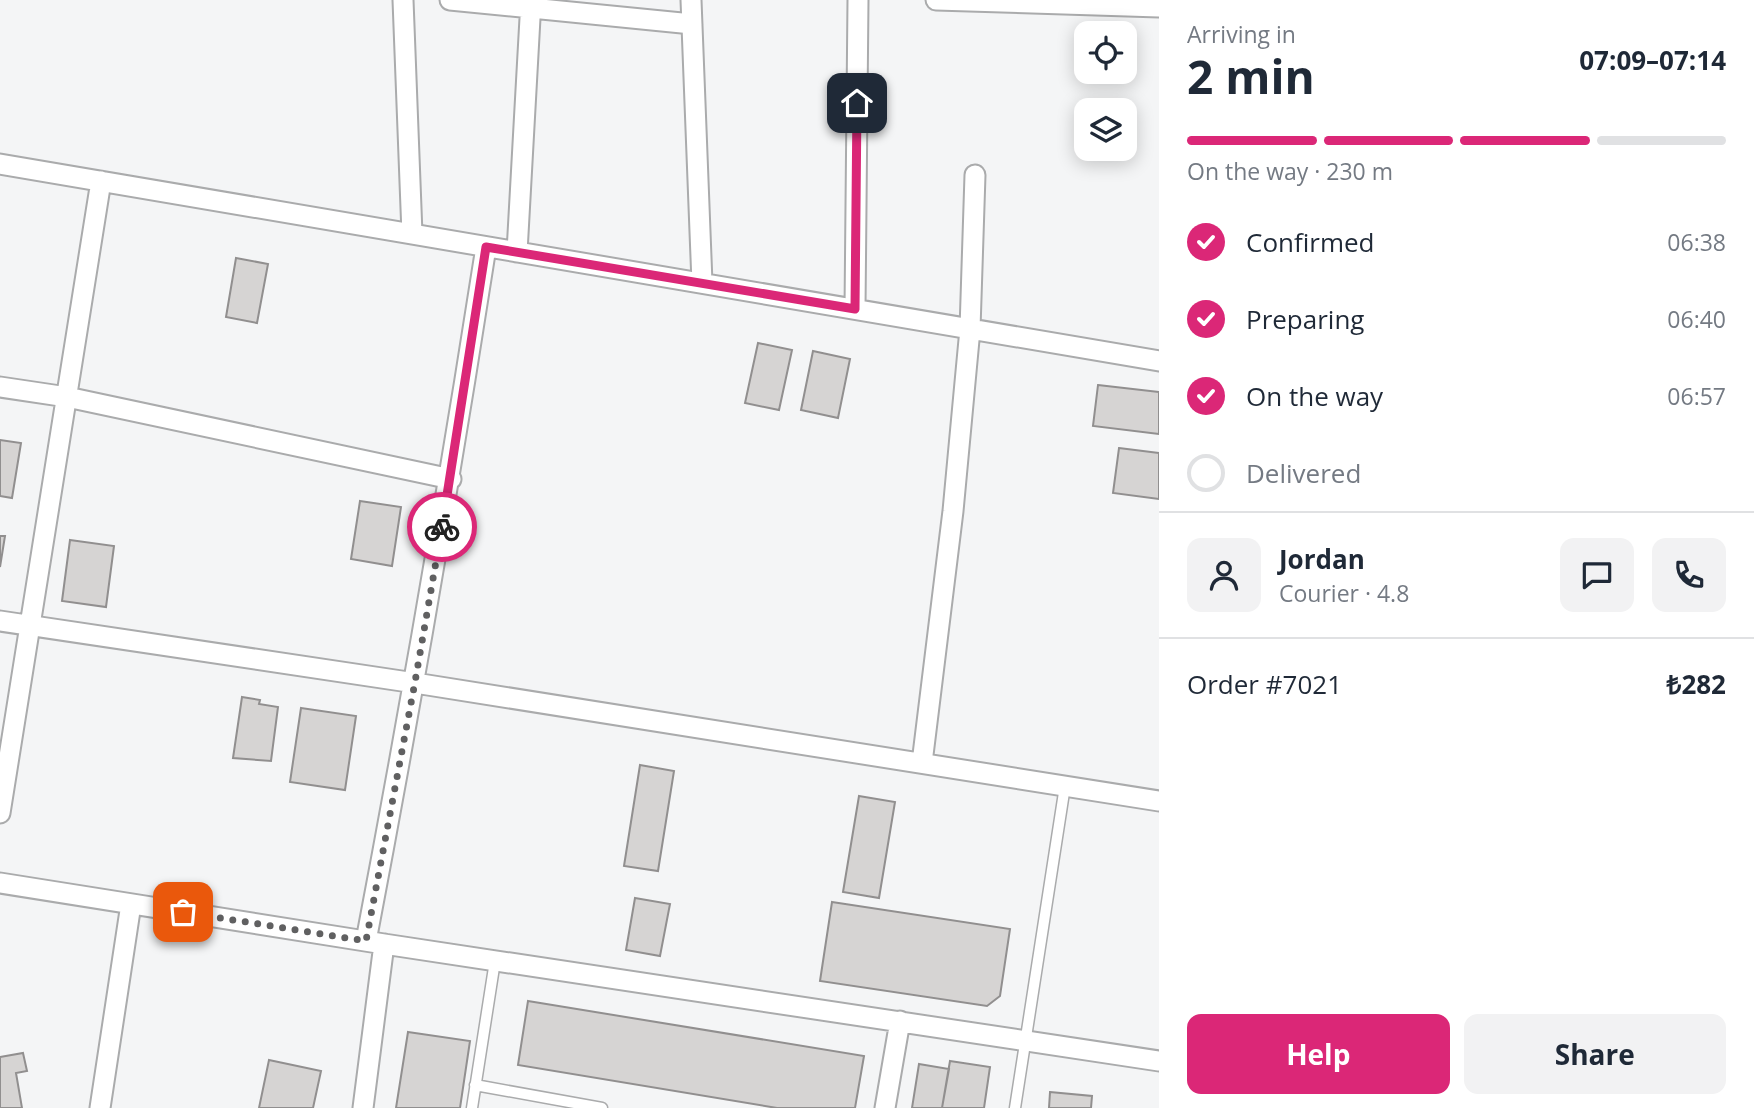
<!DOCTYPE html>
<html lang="en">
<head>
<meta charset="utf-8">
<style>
	:root { --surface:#fff; --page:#f2f2f3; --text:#1f2937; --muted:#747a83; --line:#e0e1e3; --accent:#db2777 }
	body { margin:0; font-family:"Open Sans",sans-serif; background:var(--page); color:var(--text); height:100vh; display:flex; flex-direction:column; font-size:26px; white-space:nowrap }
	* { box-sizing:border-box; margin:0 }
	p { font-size:23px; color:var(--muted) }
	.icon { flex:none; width:38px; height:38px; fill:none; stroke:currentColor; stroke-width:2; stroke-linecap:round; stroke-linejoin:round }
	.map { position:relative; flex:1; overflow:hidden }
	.drawer { display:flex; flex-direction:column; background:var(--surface); width:595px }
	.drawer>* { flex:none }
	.tools { position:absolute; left:1074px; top:21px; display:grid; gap:14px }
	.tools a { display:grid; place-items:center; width:63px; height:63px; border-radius:14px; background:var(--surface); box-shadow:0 4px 18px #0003; font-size:35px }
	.pin { position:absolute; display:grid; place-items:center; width:60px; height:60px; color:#fff; margin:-30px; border-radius:14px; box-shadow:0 4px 10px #0006 }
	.courier { position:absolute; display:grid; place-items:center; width:70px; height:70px; margin:-35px; border:5px solid #db2777; border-radius:50%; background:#fff; color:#222; box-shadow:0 2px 9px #0007 }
	.overview em { font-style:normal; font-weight:700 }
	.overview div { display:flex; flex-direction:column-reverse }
	.overview { display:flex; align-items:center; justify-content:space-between; height:119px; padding:0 28px }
	h1 { font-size:46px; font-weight:700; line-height:52px }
	.bar { display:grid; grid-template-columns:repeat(4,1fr); gap:10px 7px; align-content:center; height:84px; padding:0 28px }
	.bar i { height:9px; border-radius:5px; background:var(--line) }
	.bar .active { background:var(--accent) }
	.bar p { grid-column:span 4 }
	.line { display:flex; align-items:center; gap:18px; padding:0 28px; border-top:2px solid var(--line) }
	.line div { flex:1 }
	.round { display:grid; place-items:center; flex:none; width:74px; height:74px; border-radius:14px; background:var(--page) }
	ol { padding:0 28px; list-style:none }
	li { display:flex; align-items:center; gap:21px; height:77px }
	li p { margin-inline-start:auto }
	li .icon { padding:7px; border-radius:50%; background:var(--accent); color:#fff; stroke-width:4 }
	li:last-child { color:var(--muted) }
	li i { width:38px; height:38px; border:4px solid var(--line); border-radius:50% }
	.primary-button { display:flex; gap:14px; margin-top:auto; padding:14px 28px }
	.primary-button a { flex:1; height:80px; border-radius:14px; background:var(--accent); color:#fff; font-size:28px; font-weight:700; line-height:80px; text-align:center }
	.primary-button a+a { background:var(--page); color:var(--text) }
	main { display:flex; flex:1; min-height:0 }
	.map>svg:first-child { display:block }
	.building { fill:#d6d4d3; stroke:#918f8f; stroke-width:2 }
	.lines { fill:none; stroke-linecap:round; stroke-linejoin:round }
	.lane-casing { stroke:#aaabac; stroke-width:13 }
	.street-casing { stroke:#aaabac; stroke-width:23 }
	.lane { stroke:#fff; stroke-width:10 }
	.street { stroke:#fff; stroke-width:19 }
	.done { stroke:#606061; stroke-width:7; stroke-dasharray:0 12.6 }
	.route { stroke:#db2777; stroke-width:9 }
</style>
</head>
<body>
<main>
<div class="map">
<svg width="1159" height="1108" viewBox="0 0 1159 1108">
	<rect width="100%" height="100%" fill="#f4f5f6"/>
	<!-- building -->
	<path class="building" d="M236 258 268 264 257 323 226 317Z
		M758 343 792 350 779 410 745 403Z
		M813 351 850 359 838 418 801 410Z
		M1098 385 1159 392V434L1093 426Z
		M0 440 21 443 12 498 0 496Z
		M1119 448 1159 453V499L1113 493Z
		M360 501 401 507 392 566 351 559Z
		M0 536H5L0 567Z
		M70 540 114 546 106 607 62 601Z
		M242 697 260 700 259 704 278 707 271 761 233 758Z
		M301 708 356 716 345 790 290 782Z
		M640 765 674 771 658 871 624 866Z
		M859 796 895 802 879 898 843 892Z
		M635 898 670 904 660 956 626 950Z
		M832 902 1010 929 1000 996 987 1006 820 981Z
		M528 1001 864 1056 855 1108H777L518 1065Z
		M408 1032 470 1041 460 1108H396Z
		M23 1053 27 1071 16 1073 22 1108H0V1057Z
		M269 1060 321 1071 313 1108H259Z
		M950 1061 990 1067 984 1108H942Z
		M919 1064 949 1069 942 1108H912Z
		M1050 1092 1092 1096 1091 1108H1049Z"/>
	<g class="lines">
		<defs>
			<path id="lane" d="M475 1085 602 1108
				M472 1108 495 961
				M1015 1108 1065 786"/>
			<path id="street" d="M403 0 412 234
				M450 0 692 24
				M691 0 702 283
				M936 0 1159 7
				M0 164 1159 361
				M517 252 531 0
				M855 309 858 0
				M0 387 67 397 451 479
				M0 621 415 683 1159 801
				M922 763 953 511 970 329 975 175
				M0 813 101 181
				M0 883 384 944 1159 1061
				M366 941C410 710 450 479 486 247
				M100 1108 131 904
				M363 1108 384 944
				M885 1108 900 1021"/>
		</defs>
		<!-- lane casing -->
		<use href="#lane" class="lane-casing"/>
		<!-- street casing -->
		<use href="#street" class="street-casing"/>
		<!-- lane -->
		<use href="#lane" class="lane"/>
		<!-- street -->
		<use href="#street" class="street"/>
	</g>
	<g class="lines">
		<!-- done -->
		<path class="done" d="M183 912 366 941 415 682 442 527"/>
		<!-- route -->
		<path class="route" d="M442 527 486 247 855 309 857 103"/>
	</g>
</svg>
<div class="tools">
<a><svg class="icon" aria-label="locate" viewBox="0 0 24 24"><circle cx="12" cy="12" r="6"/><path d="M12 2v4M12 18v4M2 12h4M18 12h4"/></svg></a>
<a><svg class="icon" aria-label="layers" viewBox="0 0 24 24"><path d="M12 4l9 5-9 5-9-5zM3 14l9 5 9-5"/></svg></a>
</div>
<div class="pin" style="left:183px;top:912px;background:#ea580c"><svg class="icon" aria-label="bag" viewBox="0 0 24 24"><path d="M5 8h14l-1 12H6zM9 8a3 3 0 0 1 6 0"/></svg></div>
<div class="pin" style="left:857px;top:103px;background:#1f2937"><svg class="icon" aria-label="home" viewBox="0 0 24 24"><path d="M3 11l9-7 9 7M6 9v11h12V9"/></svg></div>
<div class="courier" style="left:442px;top:527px"><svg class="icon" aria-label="bike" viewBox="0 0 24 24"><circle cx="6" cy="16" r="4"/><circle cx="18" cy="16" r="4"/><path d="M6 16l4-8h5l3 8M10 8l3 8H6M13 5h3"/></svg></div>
</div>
<section class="drawer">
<div class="overview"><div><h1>2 min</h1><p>Arriving in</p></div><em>07:09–07:14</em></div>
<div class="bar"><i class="active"></i><i class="active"></i><i class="active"></i><i></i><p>On the way · 230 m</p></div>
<ol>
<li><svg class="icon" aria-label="check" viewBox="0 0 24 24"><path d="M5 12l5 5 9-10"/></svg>Confirmed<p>06:38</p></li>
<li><svg class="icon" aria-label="check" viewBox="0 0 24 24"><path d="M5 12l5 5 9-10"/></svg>Preparing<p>06:40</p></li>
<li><svg class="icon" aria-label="check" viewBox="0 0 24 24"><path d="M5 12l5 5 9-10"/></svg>On the way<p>06:57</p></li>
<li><i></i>Delivered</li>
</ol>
<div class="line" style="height:126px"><a class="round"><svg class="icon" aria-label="person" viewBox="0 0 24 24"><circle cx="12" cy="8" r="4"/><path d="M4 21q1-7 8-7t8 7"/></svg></a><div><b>Jordan</b><p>Courier · 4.8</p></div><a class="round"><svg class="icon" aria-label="chat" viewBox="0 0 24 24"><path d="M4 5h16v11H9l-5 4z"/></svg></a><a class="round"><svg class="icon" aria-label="phone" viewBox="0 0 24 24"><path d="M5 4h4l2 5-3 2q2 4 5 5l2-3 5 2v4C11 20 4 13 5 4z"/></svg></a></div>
<div class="line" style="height:91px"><div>Order #7021</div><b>₺282</b></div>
<div class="primary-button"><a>Help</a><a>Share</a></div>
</section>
</main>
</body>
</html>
